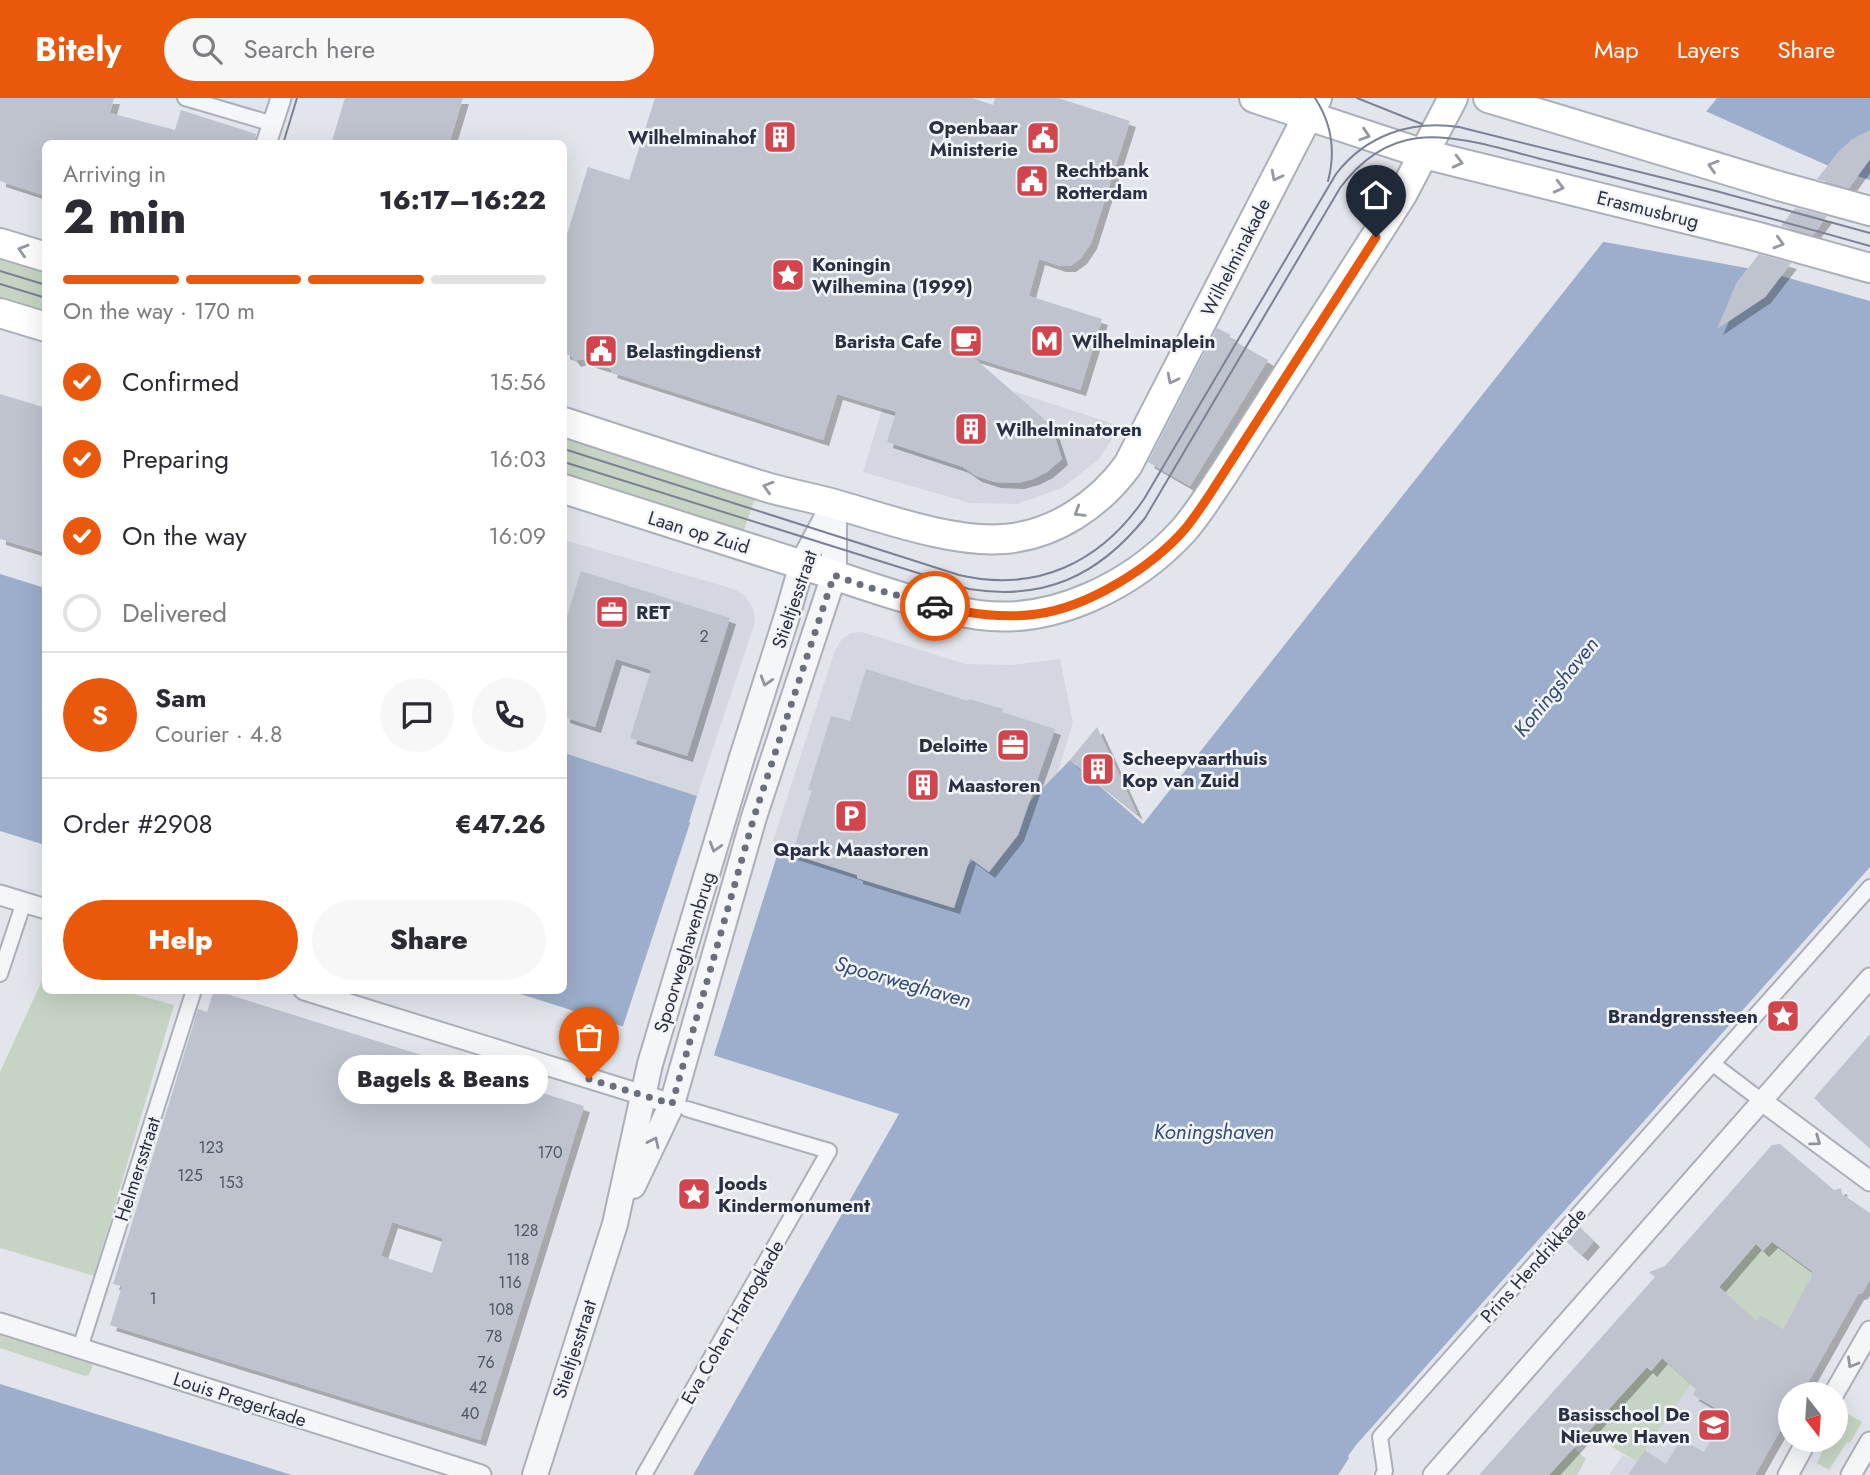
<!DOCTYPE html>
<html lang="en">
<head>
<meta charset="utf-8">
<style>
	:root { --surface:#fff; --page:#f7f7f7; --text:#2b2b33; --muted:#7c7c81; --line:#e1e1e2; --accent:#ea580c }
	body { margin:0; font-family:Jost,sans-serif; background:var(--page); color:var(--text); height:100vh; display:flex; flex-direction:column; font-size:26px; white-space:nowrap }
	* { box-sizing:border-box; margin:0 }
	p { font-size:23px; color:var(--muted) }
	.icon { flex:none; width:38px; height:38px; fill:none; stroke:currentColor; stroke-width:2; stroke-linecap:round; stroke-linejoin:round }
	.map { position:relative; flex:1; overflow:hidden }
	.panel { position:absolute; left:42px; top:42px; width:525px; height:854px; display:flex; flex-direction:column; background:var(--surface); border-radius:10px; box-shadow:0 7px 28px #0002 }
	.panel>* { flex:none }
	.needle { width:46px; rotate:163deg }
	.tools { position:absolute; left:1778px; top:1284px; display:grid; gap:14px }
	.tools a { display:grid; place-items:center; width:70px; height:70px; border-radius:50%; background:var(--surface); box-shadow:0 7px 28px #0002; font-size:35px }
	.pin { position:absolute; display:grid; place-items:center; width:60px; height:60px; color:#fff; margin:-72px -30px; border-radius:50% 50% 50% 0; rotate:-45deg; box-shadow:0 0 7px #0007 }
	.pin .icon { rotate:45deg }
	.courier { position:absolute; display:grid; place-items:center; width:70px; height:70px; margin:-35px; border:5px solid #ea580c; border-radius:50%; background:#fff; color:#222; box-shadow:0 2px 9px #0007 }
	.bubble { position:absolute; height:49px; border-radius:24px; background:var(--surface); box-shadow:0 7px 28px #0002; font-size:23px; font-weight:800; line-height:49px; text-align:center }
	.head em { font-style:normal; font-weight:800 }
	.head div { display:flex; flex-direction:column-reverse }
	.head { display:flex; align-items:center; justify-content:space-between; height:119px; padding:0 21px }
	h1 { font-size:46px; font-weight:800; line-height:52px }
	.bar { display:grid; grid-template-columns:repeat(4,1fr); gap:10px 7px; align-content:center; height:84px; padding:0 21px }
	.bar i { height:9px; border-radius:5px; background:var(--line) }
	.bar .on { background:var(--accent) }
	.bar p { grid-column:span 4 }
	.line { display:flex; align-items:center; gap:18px; padding:0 21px; border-top:2px solid var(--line) }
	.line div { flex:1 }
	.round { display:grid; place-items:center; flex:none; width:74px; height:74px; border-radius:37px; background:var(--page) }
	ol { padding:0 21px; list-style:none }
	li { display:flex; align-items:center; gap:21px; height:77px }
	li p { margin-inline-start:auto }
	li .icon { padding:7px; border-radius:50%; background:var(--accent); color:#fff; stroke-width:4 }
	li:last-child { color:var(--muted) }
	li i { width:38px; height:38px; border:4px solid var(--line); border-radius:50% }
	.primary-button { display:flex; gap:14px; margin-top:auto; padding:14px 21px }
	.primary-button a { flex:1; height:80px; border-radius:42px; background:var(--accent); color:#fff; font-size:28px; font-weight:800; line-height:80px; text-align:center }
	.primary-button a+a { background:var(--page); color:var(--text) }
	header { display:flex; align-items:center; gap:42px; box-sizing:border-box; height:98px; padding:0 35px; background:var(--accent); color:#fff }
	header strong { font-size:33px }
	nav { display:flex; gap:38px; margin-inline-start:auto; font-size:24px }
	.search { width:490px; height:63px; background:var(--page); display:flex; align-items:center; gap:18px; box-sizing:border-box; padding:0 24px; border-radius:38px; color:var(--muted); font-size:26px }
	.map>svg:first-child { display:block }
	.built { fill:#d4d7e0 }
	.green { fill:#c6d5c3 }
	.water { fill:#9caecb }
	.pier { fill:#e2e5eb }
	.building { fill:#bfc3ce; fill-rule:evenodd; filter:url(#shadow) }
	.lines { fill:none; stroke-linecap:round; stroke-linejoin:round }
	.pedestrian-casing { stroke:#aaafb9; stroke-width:18 }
	.minor-casing { stroke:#aaafb9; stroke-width:23 }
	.tertiary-casing { stroke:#aaafb9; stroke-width:28 }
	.secondary-casing { stroke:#aaafb9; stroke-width:32 }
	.pedestrian { stroke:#f5f6f9; stroke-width:14 }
	.minor { stroke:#f5f6f9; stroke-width:19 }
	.tertiary { stroke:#f5f6f9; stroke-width:24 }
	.secondary { stroke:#fff; stroke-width:28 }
	.tram { stroke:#7b8295; stroke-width:2 }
	.oneway { stroke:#9498a1 }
	.oneway2 { stroke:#8f939e }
	.done { stroke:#6a6f7e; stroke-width:7; stroke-dasharray:0 12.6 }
	.route { stroke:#ea580c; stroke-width:9 }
	.labels { text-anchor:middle; stroke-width:5; stroke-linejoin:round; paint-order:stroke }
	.number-label { font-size:16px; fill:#4e5566 }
	.poi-label { font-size:19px; font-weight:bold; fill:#293043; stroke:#f2f4f8; text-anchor:start }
	.street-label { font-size:19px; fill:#293043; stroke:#f2f4f8 }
	.water-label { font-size:21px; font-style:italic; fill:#324b78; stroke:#f2f4f8 }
</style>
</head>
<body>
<header>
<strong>Bitely</strong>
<div class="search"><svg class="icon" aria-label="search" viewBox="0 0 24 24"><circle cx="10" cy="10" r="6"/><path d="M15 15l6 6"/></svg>Search here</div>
<nav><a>Map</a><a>Layers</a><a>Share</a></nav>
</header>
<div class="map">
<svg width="1870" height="1377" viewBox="0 0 1870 1377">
	<defs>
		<filter id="shadow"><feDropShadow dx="6" dy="6" stdDeviation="0" flood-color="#0004"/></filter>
	</defs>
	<rect width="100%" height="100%" fill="#e2e5eb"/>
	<!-- built -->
	<path class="built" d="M899 256 1120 328 1099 361 1062 390 1017 406 970 405 863 374Z
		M564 442 734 491 745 498 753 510 755 524 697 698 564 655Z
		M862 534 966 566 1012 567 1060 561 1073 625 1057 676 943 793 772 746 835 552 842 541 851 535Z
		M1691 1285 1779 1335 1755 1377H1609L1623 1357 1637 1364Z"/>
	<!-- green -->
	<path class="green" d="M0 159 45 173V216L0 202Z
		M564 333 755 400 743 435 564 381Z
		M45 876 46 892 123 893 174 907 94 1178 0 1150V974Z
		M1772 1143 1822 1160 1813 1178 1737 1310 1691 1286 1637 1364 1588 1334 1646 1269 1651 1273 1662 1261 1660 1258 1745 1212 1719 1189 1730 1177 1729 1175 1755 1145Z
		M0 1236 91 1264 93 1267 89 1277 85 1278 0 1250Z
		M1841 1312 1862 1324 1850 1345 1847 1344 1829 1372 1817 1365 1828 1342H1836V1321Z
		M1574 1350 1586 1361 1577 1377H1545L1560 1365Z"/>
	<!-- water -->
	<path class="water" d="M1717 0H1870V34C1857 36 1846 47 1837 56L1736 186 1730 222 1765 199 1870 61V769L1356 1347 1348 1358 1349 1360 1338 1377H693L899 1016 511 893 564 892V655L697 698 689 724 943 793 1070 662 1143 726Z
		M0 476 45 490V747L0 733Z
		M0 1286 292 1377H0Z"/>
	<!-- pier -->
	<path class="pier" d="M1703 12 1831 69 1752 171 1599 143Z
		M1854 77 1870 82V203L1778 177Z
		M698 701 700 702 693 722 781 745 713 960 622 931Z"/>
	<!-- building -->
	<path class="building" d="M0 0H114L110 15 175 32 181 12 256 36 254 46H46V98L0 83Z
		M345 0H463L449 46H331Z
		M655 0H972L993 7 995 0H1058L1130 23 1091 145 1081 160 1070 168H1060L1039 161 1029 198 1102 221 1080 292 973 259 1043 320 1054 336 1062 361 1047 374 1033 381 1018 385 995 384 976 378 963 369 887 344 896 314 837 296 823 342 611 274 612 271 581 261 575 263 571 258 564 255V135L567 136 588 69 629 82Z
		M1870 32V61L1849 90 1817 81 1837 56 1851 42Z
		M1795 110 1827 118 1813 137 1781 128Z
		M1759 156 1791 165 1765 199 1717 231 1736 186Z
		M1217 230 1231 237 1229 240 1268 262 1190 388 1148 364Z
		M0 296 46 310V455L0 441Z
		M581 473 730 520 687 658 630 640 651 572 616 561 595 629 564 619V528Z
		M866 571 968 603 969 601 1003 611 1002 614 1055 631 1018 737 989 774 970 760 954 810 857 780V777L792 756 812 692H808L831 618 850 623Z
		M1097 629 1137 716 1070 662Z
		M214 892 584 1008 480 1342 110 1227 122 1188 113 1186 150 1067 198 911 207 914ZM392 1124 443 1140 432 1175 381 1158Z
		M1870 936V1050L1814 1000Z
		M1780 1046 1834 1092 1841 1090 1842 1096 1870 1115V1181L1862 1195 1858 1196 1801 1297H1790V1315L1755 1377H1628L1645 1352 1666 1366 1681 1341 1704 1354 1726 1316 1693 1297 1696 1290 1662 1260 1651 1273 1647 1269 1549 1377H1479L1655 1179 1649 1174 1665 1168 1772 1047ZM1772 1144 1813 1174 1811 1177 1812 1178 1783 1231 1760 1217 1757 1223 1719 1189 1756 1146 1763 1153Z
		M1580 1129 1594 1143 1582 1157 1567 1144Z"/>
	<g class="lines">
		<defs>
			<path id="pedestrian" d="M185 0 273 26
				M0 876 24 804
				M1713 966 1762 1003
				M80 1250 194 892
				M644 1377 829 1053 687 1011
				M1383 1377 1385 1373 1380 1339 1870 789"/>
			<path id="minor" d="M266 46 281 0
				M0 797 46 811
				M304 892 672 1006
				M1762 1003 1870 1083
				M0 1225 481 1377
				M1833 1297 1870 1233
				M1433 1377 1870 880
				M1788 1377 1807 1342
				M1851 1377 1870 1344"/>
			<path id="tertiary" d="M633 1088 672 1006 754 719 834 477V412
				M535 1377 615 1126 650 966 742 659 787 518 802 466 834 406"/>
			<path id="secondary" d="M1254 0 1424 56 1755 138 1870 170
				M1488 0 1779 88 1870 113
				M0 145 46 159
				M0 215 46 229
				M564 324C631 346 698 368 766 389 790 396 814 400 838 407 886 421 954 445 1004 441 1054 437 1099 407 1128 367L1317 0
				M564 391C644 417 726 442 806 468 863 486 919 508 979 517 1054 527 1133 487 1183 433 1198 416 1210 396 1223 377L1402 97 1453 0"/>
		</defs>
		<!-- pedestrian casing -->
		<use href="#pedestrian" class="pedestrian-casing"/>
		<!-- minor casing -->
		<use href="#minor" class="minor-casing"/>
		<!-- tertiary casing -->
		<use href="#tertiary" class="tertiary-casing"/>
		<!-- secondary casing -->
		<use href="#secondary" class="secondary-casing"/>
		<!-- pedestrian -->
		<use href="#pedestrian" class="pedestrian"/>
		<!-- minor -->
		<use href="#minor" class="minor"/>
		<!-- tertiary -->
		<use href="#tertiary" class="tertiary"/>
		<!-- secondary -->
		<use href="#secondary" class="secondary"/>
		<!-- tram -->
		<path class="tram" d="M1315 0C1332 26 1336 53 1328 83
			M1357 0 1422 26
			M283 46 297 0
			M0 173 46 187
			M0 186 46 200
			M564 351 959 477C1036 495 1100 465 1144 401L1336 76C1366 37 1411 22 1459 29L1716 93 1870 135
			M564 364 969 491C1044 503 1098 478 1145 420L1340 90C1360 63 1385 44 1418 40 1457 35 1511 54 1549 63 1657 90 1764 118 1870 148"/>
	</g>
	<!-- one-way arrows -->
	<defs><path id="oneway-chevron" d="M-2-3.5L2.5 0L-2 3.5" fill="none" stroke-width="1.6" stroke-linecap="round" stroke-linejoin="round" transform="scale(1.75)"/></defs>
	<g class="oneway">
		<use href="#oneway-chevron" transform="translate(1365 37) rotate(18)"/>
		<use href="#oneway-chevron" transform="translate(1458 64) rotate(14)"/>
		<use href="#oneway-chevron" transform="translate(1713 68) rotate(-163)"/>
		<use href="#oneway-chevron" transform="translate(1276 78) rotate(117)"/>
		<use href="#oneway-chevron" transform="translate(1559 89) rotate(14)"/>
		<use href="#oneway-chevron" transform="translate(1779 145) rotate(16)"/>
		<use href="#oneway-chevron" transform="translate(23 152) rotate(-163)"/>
		<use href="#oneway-chevron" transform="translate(1172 281) rotate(117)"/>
		<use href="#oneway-chevron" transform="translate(768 389) rotate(-163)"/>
		<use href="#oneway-chevron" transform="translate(1079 414) rotate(148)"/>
	</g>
	<g class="oneway2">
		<use href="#oneway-chevron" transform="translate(766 583) rotate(107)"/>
		<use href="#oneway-chevron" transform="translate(715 749) rotate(107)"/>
		<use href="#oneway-chevron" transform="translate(1816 1043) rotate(36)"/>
		<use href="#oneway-chevron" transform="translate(654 1044) rotate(-65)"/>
		<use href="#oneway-chevron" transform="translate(1852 1265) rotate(120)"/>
	</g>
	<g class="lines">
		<!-- done -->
		<path class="done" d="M589 981 672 1006 754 719 834 477 864 488 935 508"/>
		<!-- route -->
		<path class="route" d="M935 508C968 515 1002 521 1037 516 1088 509 1151 470 1185 431 1194 420 1202 408 1210 396L1376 139"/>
	</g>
	<!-- icons -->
	<defs>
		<symbol id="building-square" viewBox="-11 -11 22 22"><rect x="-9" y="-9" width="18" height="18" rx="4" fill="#d2454c" stroke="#f2f4f8"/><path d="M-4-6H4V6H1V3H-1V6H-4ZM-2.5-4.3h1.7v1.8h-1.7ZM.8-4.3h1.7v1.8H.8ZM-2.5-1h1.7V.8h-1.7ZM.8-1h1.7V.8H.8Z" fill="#fff"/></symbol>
		<symbol id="civic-square" viewBox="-11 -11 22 22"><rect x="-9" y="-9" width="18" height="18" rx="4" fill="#d2454c" stroke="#f2f4f8"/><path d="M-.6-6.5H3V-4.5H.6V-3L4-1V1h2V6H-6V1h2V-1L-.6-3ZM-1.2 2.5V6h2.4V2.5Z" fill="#fff"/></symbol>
		<symbol id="sight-square" viewBox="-11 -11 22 22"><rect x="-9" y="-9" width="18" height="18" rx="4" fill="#d2454c" stroke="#f2f4f8"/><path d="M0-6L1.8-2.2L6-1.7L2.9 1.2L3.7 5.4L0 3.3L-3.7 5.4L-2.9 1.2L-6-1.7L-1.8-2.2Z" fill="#fff"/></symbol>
		<symbol id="cafe-square" viewBox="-11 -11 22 22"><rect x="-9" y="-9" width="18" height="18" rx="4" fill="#d2454c" stroke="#f2f4f8"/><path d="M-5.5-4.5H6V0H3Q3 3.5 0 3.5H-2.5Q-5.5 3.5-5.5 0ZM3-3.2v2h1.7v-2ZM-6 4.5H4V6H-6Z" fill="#fff"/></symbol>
		<symbol id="metro-square" viewBox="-11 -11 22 22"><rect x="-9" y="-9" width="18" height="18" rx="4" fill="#d2454c" stroke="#f2f4f8"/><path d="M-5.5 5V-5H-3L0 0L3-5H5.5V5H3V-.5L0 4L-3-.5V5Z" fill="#fff"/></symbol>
		<symbol id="office-square" viewBox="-11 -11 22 22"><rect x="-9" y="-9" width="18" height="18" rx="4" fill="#d2454c" stroke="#f2f4f8"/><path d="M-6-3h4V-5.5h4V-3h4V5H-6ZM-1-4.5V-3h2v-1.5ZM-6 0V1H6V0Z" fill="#fff"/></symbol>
		<symbol id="parking-square" viewBox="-11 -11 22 22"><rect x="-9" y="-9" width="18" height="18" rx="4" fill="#d2454c" stroke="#f2f4f8"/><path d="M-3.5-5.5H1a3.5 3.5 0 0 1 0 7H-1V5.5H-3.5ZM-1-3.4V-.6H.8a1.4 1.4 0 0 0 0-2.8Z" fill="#fff"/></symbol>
		<symbol id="school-square" viewBox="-11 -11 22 22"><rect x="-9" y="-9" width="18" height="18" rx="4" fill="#d2454c" stroke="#f2f4f8"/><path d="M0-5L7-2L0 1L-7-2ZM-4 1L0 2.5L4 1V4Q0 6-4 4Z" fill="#fff"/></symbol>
	</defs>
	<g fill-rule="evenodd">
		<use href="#building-square" x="761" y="20" width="38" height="38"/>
		<use href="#civic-square" x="1024" y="21" width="38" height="38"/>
		<use href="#civic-square" x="1013" y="64" width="38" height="38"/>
		<use href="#sight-square" x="769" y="158" width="38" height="38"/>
		<use href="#cafe-square" x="947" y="224" width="38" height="38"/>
		<use href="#metro-square" x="1028" y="224" width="38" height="38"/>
		<use href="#civic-square" x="582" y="234" width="38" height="38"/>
		<use href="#building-square" x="952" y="312" width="38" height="38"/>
		<use href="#office-square" x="593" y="495" width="38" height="38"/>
		<use href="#office-square" x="994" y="628" width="38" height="38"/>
		<use href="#building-square" x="1079" y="652" width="38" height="38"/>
		<use href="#building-square" x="904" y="668" width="38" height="38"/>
		<use href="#parking-square" x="832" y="699" width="38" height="38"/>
		<use href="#sight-square" x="1764" y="899" width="38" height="38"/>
		<use href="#sight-square" x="675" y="1077" width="38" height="38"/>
		<use href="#school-square" x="1695" y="1308" width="38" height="38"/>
	</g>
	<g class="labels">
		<!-- number labels -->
		<g class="number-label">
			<text x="704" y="544">2</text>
			<text x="211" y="1055">123</text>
			<text x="550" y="1060">170</text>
			<text x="190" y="1083">125</text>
			<text x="231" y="1090">153</text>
			<text x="526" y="1138">128</text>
			<text x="518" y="1167">118</text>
			<text x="510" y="1190">116</text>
			<text x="153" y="1206">1</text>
			<text x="501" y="1217">108</text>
			<text x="494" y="1244">78</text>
			<text x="486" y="1270">76</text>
			<text x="478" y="1295">42</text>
			<text x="470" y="1321">40</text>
		</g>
		<!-- poi labels -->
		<g class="poi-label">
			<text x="1018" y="36" text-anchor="end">Openbaar<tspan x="1018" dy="22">Ministerie</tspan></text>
			<text x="756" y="46" text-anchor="end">Wilhelminahof</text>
			<text x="1056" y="79">Rechtbank<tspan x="1056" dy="22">Rotterdam</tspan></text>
			<text x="812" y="173">Koningin<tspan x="812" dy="22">Wilhemina (1999)</tspan></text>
			<text x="942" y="250" text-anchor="end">Barista Cafe</text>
			<text x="1072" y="250">Wilhelminaplein</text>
			<text x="626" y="260">Belastingdienst</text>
			<text x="996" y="338">Wilhelminatoren</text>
			<text x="636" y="521">RET</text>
			<text x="988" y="654" text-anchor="end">Deloitte</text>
			<text x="1122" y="667">Scheepvaarthuis<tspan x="1122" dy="22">Kop van Zuid</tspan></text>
			<text x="948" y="694">Maastoren</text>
			<text x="851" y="758" text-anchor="middle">Qpark Maastoren</text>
			<text x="1758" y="925" text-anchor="end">Brandgrenssteen</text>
			<text x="718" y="1092">Joods<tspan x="718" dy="22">Kindermonument</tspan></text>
			<text x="1690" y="1323" text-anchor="end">Basisschool De<tspan x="1690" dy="22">Nieuwe Haven</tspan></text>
		</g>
		<!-- street labels -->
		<g class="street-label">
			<text transform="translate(1648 111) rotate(14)" y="7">Erasmusbrug</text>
			<text transform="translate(1235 159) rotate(-63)" y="7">Wilhelminakade</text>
			<text transform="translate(699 434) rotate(17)" y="7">Laan op Zuid</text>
			<text transform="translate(794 501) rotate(-71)" y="7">Stieltjesstraat</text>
			<text transform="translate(684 854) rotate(-73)" y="7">Spoorweghavenbrug</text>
			<text transform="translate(137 1071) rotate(-72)" y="7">Helmersstraat</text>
			<text transform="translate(1533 1167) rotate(-48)" y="7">Prins Hendrikkade</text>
			<text transform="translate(732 1224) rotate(-60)" y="7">Eva Cohen Hartogkade</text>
			<text transform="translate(574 1251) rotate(-72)" y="7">Stieltjesstraat</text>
			<text transform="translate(240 1301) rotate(18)" y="7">Louis Pregerkade</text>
		</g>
		<!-- water labels -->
		<g class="water-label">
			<text transform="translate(1556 589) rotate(-51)" y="7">Koningshaven</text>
			<text transform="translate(903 884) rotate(16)" y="7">Spoorweghaven</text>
			<text x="1214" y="1041">Koningshaven</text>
		</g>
	</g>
</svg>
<div class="tools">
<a><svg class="needle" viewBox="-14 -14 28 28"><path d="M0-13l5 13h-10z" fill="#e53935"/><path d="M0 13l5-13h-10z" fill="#7c7c81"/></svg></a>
</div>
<div class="pin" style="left:589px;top:981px;background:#ea580c"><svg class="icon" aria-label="bag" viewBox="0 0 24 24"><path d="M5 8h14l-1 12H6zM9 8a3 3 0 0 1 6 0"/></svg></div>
<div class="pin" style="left:1376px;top:139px;background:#1f2937"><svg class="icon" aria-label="home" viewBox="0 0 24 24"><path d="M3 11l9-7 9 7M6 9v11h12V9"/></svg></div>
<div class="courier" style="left:935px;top:508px"><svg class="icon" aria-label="car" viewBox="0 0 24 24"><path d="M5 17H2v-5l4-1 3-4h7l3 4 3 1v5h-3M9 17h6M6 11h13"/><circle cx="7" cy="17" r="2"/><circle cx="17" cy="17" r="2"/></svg></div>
<div class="bubble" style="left:338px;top:957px;width:210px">Bagels &amp; Beans</div>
<section class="panel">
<div class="head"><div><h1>2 min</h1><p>Arriving in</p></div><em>16:17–16:22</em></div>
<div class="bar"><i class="on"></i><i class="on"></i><i class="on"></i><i></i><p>On the way · 170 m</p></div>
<ol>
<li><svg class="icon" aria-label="check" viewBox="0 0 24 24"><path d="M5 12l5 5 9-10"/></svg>Confirmed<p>15:56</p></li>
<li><svg class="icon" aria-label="check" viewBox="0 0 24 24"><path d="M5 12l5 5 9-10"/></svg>Preparing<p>16:03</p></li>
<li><svg class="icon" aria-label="check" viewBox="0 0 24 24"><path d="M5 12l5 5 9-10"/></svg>On the way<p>16:09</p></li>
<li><i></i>Delivered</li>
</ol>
<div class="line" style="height:126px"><b class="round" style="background:var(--accent);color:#fff">S</b><div><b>Sam</b><p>Courier · 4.8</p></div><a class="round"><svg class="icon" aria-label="chat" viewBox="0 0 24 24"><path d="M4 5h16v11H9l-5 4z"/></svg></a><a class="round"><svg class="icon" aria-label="phone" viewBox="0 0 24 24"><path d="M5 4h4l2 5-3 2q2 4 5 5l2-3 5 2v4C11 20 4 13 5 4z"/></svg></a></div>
<div class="line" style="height:91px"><div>Order #2908</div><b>€47.26</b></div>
<div class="primary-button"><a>Help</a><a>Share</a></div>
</section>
</div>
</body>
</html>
